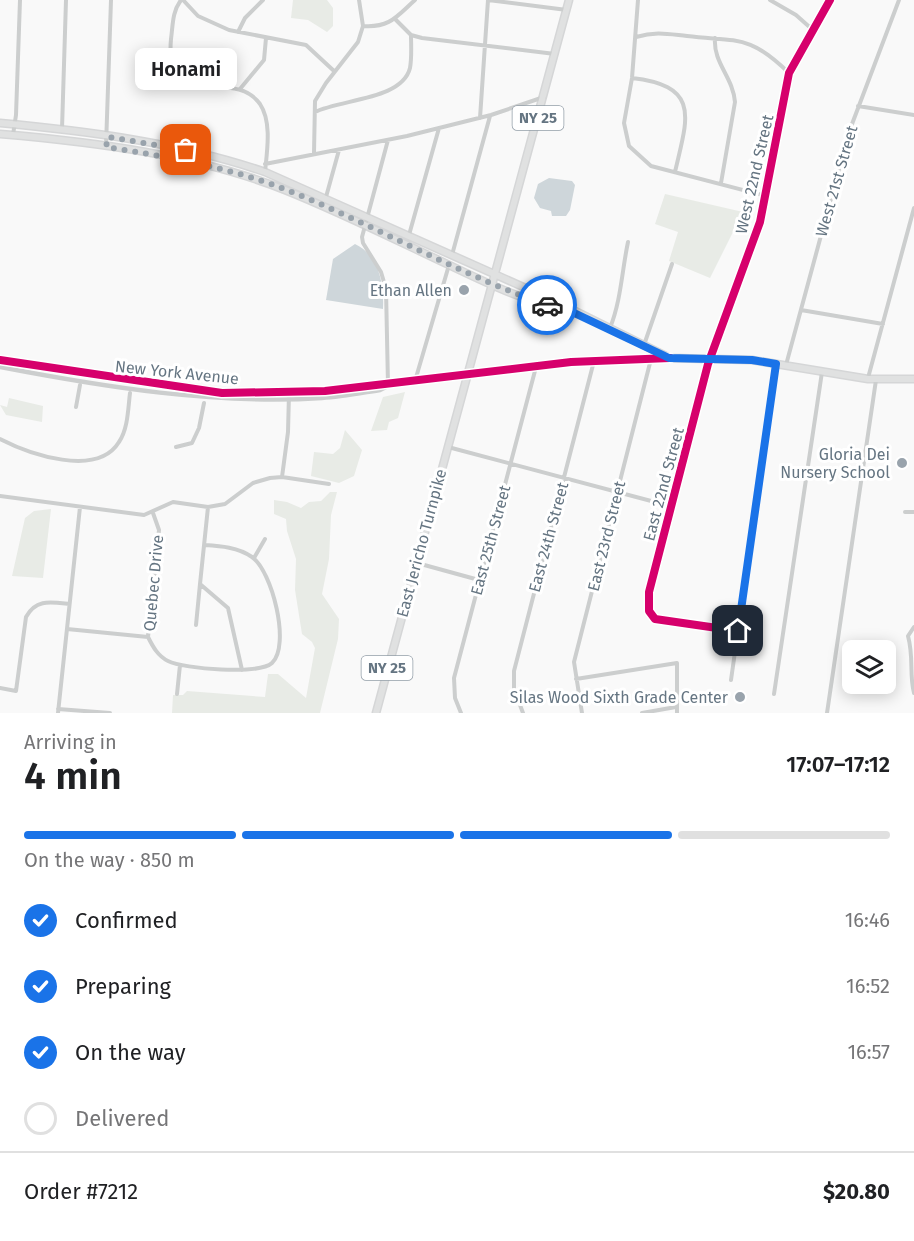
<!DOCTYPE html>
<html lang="en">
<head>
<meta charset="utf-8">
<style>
	:root { --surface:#fff; --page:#f2f2f2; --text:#202124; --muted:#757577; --line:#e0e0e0; --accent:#1a73e8 }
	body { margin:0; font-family:"Fira Sans",sans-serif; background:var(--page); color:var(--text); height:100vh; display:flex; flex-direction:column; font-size:22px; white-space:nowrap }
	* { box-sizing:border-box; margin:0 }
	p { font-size:20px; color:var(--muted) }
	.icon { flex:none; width:33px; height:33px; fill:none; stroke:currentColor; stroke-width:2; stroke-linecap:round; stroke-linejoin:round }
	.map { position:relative; height:713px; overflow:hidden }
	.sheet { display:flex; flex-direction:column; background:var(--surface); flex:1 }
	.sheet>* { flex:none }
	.controls { position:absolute; left:842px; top:640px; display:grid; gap:12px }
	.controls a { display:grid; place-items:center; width:54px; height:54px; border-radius:9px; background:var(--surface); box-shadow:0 3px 15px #0003; font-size:30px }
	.pin { position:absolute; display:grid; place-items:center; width:51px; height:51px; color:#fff; margin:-26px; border-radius:12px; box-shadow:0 3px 9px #0006 }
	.courier { position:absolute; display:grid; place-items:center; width:60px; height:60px; margin:-30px; border:4px solid #1a73e8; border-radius:50%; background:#fff; color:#222; box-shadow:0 2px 8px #0007 }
	.bubble { position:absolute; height:42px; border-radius:9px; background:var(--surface); box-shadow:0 3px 15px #0003; font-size:20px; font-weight:600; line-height:42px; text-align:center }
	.summary em { font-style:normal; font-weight:600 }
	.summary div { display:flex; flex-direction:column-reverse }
	.summary { display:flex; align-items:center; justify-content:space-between; height:102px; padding:0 24px }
	h1 { font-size:39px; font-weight:600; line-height:45px }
	.bar { display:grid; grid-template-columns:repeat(4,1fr); gap:9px 6px; align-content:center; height:72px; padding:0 24px }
	.bar i { height:8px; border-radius:4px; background:var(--line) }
	.bar .selected { background:var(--accent) }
	.bar p { grid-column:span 4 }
	.line { display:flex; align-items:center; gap:15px; padding:0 24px; border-top:2px solid var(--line) }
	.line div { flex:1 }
	ol { padding:0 24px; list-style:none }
	li { display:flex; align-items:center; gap:18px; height:66px }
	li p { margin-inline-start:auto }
	li .icon { padding:6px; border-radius:50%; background:var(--accent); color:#fff; stroke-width:4 }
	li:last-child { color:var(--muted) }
	li i { width:33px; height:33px; border:3px solid var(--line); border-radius:50% }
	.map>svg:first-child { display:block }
	.green { fill:#e8ebe6 }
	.water { fill:#ced6da }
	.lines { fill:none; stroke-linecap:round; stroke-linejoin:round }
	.primary-casing { stroke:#d5d6d7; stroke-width:9 }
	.minor { stroke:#cccece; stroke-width:4 }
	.tertiary { stroke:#cccece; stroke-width:4.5 }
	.primary { stroke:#e0e1e1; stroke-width:6 }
	.cycleway-casing { stroke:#fff; stroke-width:11 }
	.cycleway { stroke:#d6006c; stroke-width:8 }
	.done { stroke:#99a3ac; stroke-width:6; stroke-dasharray:0 10.8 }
	.route { stroke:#1a73e8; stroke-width:8 }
	.poi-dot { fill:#99a3ac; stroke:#fff; stroke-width:2 }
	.labels { text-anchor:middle; stroke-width:6; stroke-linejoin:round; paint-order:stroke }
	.shield { fill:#fff; stroke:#939ea8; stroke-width:1.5 }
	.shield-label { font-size:15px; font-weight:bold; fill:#657582 }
	.street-label { font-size:16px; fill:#657582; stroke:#fff }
	.poi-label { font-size:16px; fill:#657582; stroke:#fff; text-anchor:end }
</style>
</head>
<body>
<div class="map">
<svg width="914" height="713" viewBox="0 0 914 713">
	<rect width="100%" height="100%" fill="#f9f9f9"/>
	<!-- green -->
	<path class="green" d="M293 0H327L333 8V26L327 32 308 20 291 18Z
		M665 194 743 212 710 278 669 261 678 232 655 224Z
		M405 392 398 418 389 422 387 430 371 431 383 397Z
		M9 398 43 406 42 422 6 415 0 405 7 407Z
		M345 430 362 450 354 476 339 483 311 476 314 452 333 454 340 448Z
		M330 492H337L331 515 329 559 322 594 339 619 338 639 320 713H172L173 695H183L187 691 265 697 268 674H278L306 698 315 648 312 642 302 634 295 590 296 559 287 531 286 519 274 514V500L287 502 301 508 309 502 321 501Z
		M51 509 43 578 12 576 25 518 34 511Z"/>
	<!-- water -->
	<path class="water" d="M549 178 572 181 575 185 570 210 566 216H552L551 211 540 208 534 198 538 184Z
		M355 244C380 256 384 285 383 309L326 300 333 259Z"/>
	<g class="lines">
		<defs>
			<path id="primary" d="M0 123C88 131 181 143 265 172L557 302 670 358 752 360 868 379H914
				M0 134C94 142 198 155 285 190 340 212 394 239 447 264 485 282 525 302 566 310
				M376 713 569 0"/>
		</defs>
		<!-- primary casing -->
		<use href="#primary" class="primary-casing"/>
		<!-- minor -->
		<path class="minor" d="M181 0C172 12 173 25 171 39 164 114 233 66 260 104 272 122 267 151 265 172
			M183 0 198 16 229 30 306 45 334 71
			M488 0 567 10
			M638 0 632 78 624 123 629 146 651 166 766 196
			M770 0 796 15 814 31
			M396 20 411 35 422 38 555 54
			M363 26C390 28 397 16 415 0
			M238 32 245 18 263 0
			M636 37C656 31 668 34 687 36 738 42 749 34 789 73
			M715 38C713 63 733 77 735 102L721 183
			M632 78C702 86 687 119 675 172
			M240 89 264 60 266 38
			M858 106 914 115
			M315 112C341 99 402 100 410 68 412 57 411 45 411 35
			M480 118 488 0
			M62 129 66 0
			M13 135 16 115 20 0
			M106 146 111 0
			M314 153 315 101 326 83 358 42 363 26 359 0
			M265 164 407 136 491 115 544 97
			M326 197 339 150
			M409 235 439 128
			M452 255 490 116
			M801 310 883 324
			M610 328C621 301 622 270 628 242
			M644 345 672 264
			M786 365 849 132 899 0
			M868 378 914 208
			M415 381 449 265
			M388 385 386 289 381 272 363 243 362 237 388 140
			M76 407 80 385
			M0 439C29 454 97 478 119 442 128 429 128 409 130 393
			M176 447 192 443 199 428 204 403
			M448 447 670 506
			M282 477 288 432 289 393
			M0 496 144 515 173 502 208 507 225 504 253 483 270 478 282 477 329 484
			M208 507 200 584 228 608 242 670
			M905 512H914
			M153 513 159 530 148 637C153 647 158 656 168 661 184 669 259 675 272 663 291 645 272 571 252 557 238 547 220 546 204 545
			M254 558 265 539
			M417 563 479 580
			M196 625 200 584
			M914 627 908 636C914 658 909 674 914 693
			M67 629 148 637
			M738 631 655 619 649 611V592L708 364 760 222 789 73 830 0
			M576 679 677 663V713
			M731 680 776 364
			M0 688 16 691 26 617C36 599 50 602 69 604
			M177 694 180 665
			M774 694 822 372
			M58 709 110 713
			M58 713 80 507
			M461 713 455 698 454 678 536 367
			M523 713 514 689V671L594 361
			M582 713 574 662 651 359
			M642 713 676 707
			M827 713 876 380"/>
		<!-- tertiary -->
		<path class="tertiary" d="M0 360 222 393 325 391 571 362 667 358
			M0 367C104 387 215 405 322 398 341 397 361 393 380 390L388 386"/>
		<!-- primary -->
		<use href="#primary" class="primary"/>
		<defs>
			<path id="cycleway" d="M0 360 222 393 325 391 571 362 670 358
				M738 631 655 619 649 611V592L708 364 760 222 789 73 830 0"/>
		</defs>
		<!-- cycleway casing -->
		<use href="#cycleway" class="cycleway-casing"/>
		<!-- cycleway -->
		<use href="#cycleway" class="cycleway"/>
	</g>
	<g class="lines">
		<!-- done -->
		<path class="done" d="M186 150 108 137 106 147C162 156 217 165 271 184 365 219 452 272 547 305"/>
		<!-- route -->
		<path class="route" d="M547 305 570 311 669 358 752 360 776 364 738 631"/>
	</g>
	<!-- markers -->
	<g class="poi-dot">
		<circle cx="464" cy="290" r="6"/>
		<circle cx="902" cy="463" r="6"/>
		<circle cx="740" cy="697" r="6"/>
	</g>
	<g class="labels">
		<!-- shield labels -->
		<g class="shield">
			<rect x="512.5" y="106" width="51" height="24" rx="4.5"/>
			<rect x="361.5" y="656" width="51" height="24" rx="4.5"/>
		</g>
		<g class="shield-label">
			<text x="538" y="123">NY 25</text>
			<text x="387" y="673">NY 25</text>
		</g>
		<!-- street labels -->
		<g class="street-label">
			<text transform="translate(754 174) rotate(-77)" y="6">West 22nd Street</text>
			<text transform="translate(836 181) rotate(-74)" y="6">West 21st Street</text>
			<text transform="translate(177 372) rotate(6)" y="6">New York Avenue</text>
			<text transform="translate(663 484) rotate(-75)" y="6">East 22nd Street</text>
			<text transform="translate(606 536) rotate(-76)" y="6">East 23rd Street</text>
			<text transform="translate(548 537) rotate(-75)" y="6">East 24th Street</text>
			<text transform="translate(490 540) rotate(-75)" y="6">East 25th Street</text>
			<text transform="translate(421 543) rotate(-75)" y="6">East Jericho Turnpike</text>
			<text transform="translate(153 583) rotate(-85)" y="6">Quebec Drive</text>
		</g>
		<!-- poi labels -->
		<g class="poi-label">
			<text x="452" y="296">Ethan Allen</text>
			<text x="890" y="460">Gloria Dei<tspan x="890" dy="18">Nursery School</tspan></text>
			<text x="728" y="703">Silas Wood Sixth Grade Center</text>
		</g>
	</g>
</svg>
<div class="controls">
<a><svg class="icon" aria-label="layers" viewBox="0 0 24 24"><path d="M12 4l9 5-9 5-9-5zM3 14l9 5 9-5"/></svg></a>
</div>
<div class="pin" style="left:186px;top:150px;background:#ea580c"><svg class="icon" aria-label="bag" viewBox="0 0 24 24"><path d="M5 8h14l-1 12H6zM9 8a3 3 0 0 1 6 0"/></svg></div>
<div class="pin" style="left:738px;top:631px;background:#1f2937"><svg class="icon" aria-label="home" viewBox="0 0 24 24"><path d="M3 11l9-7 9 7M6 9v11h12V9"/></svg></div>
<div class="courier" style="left:547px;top:305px"><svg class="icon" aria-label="car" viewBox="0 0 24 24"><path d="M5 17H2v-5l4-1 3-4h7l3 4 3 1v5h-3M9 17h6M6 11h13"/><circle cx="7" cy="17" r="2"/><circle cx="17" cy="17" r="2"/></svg></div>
<div class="bubble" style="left:135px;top:48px;width:102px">Honami</div>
</div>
<section class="sheet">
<div class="summary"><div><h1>4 min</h1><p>Arriving in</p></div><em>17:07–17:12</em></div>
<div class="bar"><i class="selected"></i><i class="selected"></i><i class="selected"></i><i></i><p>On the way · 850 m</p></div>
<ol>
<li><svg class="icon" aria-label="check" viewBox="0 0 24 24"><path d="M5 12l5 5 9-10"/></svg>Confirmed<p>16:46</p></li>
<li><svg class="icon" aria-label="check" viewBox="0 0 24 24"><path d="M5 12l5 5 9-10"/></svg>Preparing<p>16:52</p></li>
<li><svg class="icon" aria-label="check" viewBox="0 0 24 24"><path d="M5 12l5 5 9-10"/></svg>On the way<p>16:57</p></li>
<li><i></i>Delivered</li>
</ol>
<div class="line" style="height:78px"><div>Order #7212</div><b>$20.80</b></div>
</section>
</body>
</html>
